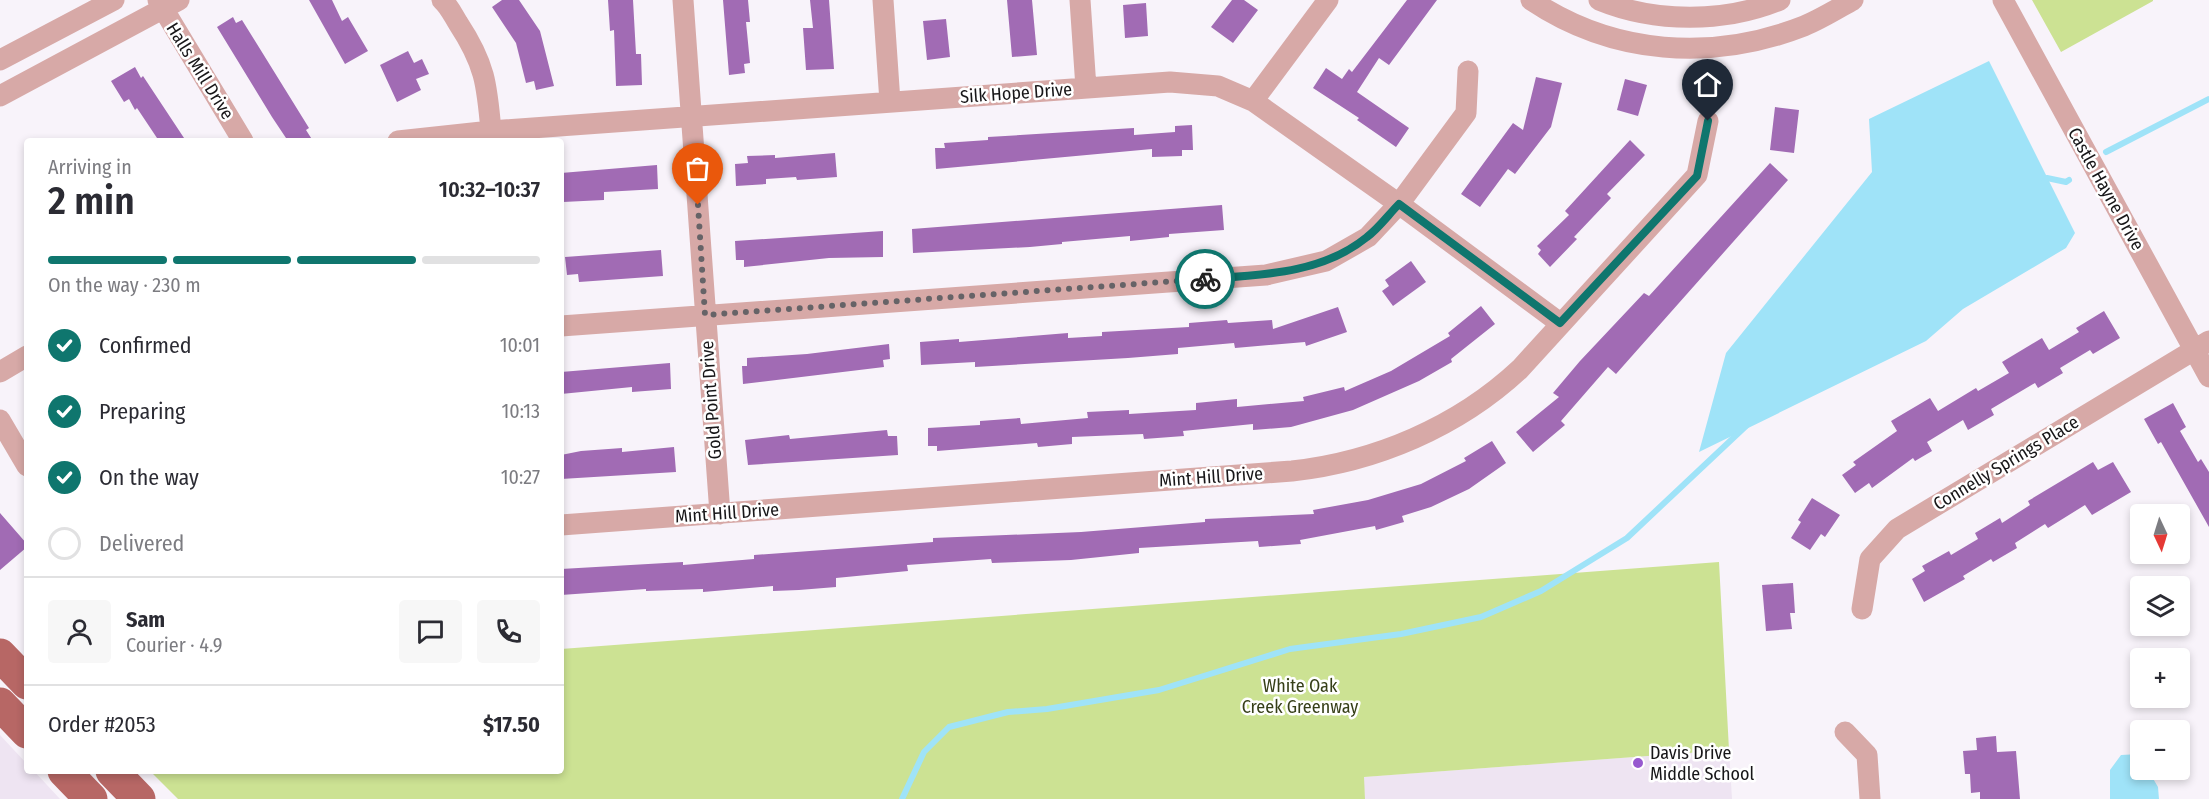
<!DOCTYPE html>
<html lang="en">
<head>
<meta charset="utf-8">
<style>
	:root { --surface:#fff; --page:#f7f7f7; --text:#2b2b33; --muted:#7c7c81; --line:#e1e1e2; --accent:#0f766e }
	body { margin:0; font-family:"Fira Sans Condensed",sans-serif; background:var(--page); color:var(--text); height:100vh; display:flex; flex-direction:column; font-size:22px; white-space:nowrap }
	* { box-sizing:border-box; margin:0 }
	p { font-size:20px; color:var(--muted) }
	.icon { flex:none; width:33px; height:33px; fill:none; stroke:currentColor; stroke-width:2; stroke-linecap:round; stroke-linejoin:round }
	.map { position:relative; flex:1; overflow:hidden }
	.side { position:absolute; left:24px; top:138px; width:540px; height:636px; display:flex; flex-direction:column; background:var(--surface); border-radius:6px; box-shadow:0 3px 9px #0003 }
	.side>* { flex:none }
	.needle { width:39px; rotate:176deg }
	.fabs { position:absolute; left:2130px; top:504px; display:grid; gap:12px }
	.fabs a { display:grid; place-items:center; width:60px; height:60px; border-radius:6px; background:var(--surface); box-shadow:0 3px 9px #0003; font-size:30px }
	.pin { position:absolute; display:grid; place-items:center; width:51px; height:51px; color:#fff; margin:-62px -26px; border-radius:50% 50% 50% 0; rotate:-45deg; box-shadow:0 0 6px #0007 }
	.pin .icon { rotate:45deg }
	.courier { position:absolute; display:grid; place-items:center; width:60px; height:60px; margin:-30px; border:4px solid #0f766e; border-radius:50%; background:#fff; color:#222; box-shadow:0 2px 8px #0007 }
	.head em { font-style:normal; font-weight:600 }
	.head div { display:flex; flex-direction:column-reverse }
	.head { display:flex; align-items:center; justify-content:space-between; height:102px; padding:0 24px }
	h1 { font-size:39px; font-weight:600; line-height:45px }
	.bar { display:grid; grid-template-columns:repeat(4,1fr); gap:9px 6px; align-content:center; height:72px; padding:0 24px }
	.bar i { height:8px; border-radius:4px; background:var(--line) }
	.bar .current { background:var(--accent) }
	.bar p { grid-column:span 4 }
	.line { display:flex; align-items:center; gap:15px; padding:0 24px; border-top:2px solid var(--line) }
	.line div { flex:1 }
	.round { display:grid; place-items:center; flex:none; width:63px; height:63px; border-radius:6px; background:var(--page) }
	ol { padding:0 24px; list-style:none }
	li { display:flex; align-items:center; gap:18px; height:66px }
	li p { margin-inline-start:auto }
	li .icon { padding:6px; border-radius:50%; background:var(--accent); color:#fff; stroke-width:4 }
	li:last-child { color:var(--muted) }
	li i { width:33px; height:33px; border:3px solid var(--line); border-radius:50% }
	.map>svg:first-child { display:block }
	.built { fill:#eee4f2 }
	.green { fill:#cce293 }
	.water { fill:#9fe3f8 }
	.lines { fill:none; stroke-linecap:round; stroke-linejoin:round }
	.stream { stroke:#9fe3f8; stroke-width:6 }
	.building { fill:#a16bb4 }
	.street { stroke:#d7a9a7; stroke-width:21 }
	.primary { stroke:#b76765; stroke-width:33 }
	.done { stroke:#666367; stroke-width:6; stroke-dasharray:0 10.8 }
	.route { stroke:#0f766e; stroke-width:8 }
	.poi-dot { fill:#9759cf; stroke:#fff; stroke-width:2 }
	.labels { text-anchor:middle; stroke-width:5; stroke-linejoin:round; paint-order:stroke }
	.street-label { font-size:18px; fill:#171618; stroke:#fff }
	.park-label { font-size:18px; fill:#363f18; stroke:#fff }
	.poi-label { font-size:18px; fill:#171618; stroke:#fff; text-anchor:start }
</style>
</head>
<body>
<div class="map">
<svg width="2209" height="799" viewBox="0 0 2209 799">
	<rect width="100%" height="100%" fill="#f8f3fa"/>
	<!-- built -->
	<path class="built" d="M0 735 27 764V771H34L60 799H0Z
		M1729 750 1732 799H1365L1363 777Z"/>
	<!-- green -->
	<path class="green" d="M2032 0H2153V1L2061 52Z
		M1719 562 1729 750 1364 777 1365 799H178L150 771H561V649Z"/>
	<!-- water -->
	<path class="water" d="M1989 61 2075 233 2066 248 1963 309 1926 341 1699 452 1726 353 1872 172 1869 119Z
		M2140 754V770H2148L2158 787 2159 799H2110V770L2121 755Z"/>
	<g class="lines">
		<!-- stream -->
		<path class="stream" d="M2106 152 2209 99
			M2044 182 2047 178 2066 182 2069 180
			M902 799 924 752 949 727 1008 712 1047 709 1159 690 1290 649 1401 634 1481 617 1541 591 1627 538 1746 426"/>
	</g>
	<!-- building -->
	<path class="building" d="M309 0H332L342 21 348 17 368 51 345 64Z
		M502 0H519L540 31 554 86 536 90 534 81 526 83 516 43 492 7Z
		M608 0H633L636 54H641L642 85 616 86 614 30 610 31Z
		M723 0H748L750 22H746L750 63 744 64 745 73 729 75Z
		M810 0H829L834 69 806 70 803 28H813Z
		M1007 0H1032L1037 55 1012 57Z
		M1232 0H1244L1258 10 1233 43 1211 27Z
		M1407 0H1437L1389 65 1379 58 1357 92 1409 128 1396 147 1357 120 1359 118 1313 88 1326 68 1342 79 1349 69 1352 72Z
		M1146 3 1148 36 1125 38 1123 5Z
		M233 17 236 23 242 20 309 128 306 130 313 141H288L272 117 217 27Z
		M946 19 950 57 927 60 923 21Z
		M408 51 414 63 422 59 429 74 416 79 421 90 397 102 380 65Z
		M135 67 141 78 143 76 186 141H159L137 108 135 110 129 99 124 102 111 81Z
		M1536 77 1562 83 1551 127 1515 174 1508 169 1480 207 1461 194 1513 123 1523 130Z
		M1625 79 1647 85 1638 116 1617 110Z
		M1775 107 1799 110 1794 153 1770 150Z
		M1192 125 1193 150H1182V156L1152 157V149L936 169 935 148H945L944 143 988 140V137L1134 128V135L1175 132V126Z
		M1630 140 1645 155 1607 194 1611 198 1574 237 1577 239 1550 267 1538 254 1541 250 1537 246 1569 215 1565 211Z
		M835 153 837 177 797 180 796 177 766 179V184L736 186 735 164 748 163 747 156 775 155V158Z
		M1770 163 1788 180 1616 374 1608 367 1561 421 1565 425 1533 452 1516 432 1559 397 1553 393 1580 361 1644 293 1649 296Z
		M657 165 658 189 604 192V200L563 202 561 173Z
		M1222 205 1224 230 1169 234V237L1130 241V236L1062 242V244L1030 247 913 253 912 229Z
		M883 231V257L829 258 744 267V260H736L735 241Z
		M661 250 663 276 579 282 578 274 567 275 565 257Z
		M1411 261 1426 282 1393 306 1382 291 1389 286 1385 280Z
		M1481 306 1495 324 1451 359 1452 362 1419 381 1353 410 1291 427 1253 430V424L1183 431 1184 436 1144 439 1143 434 1072 437V444L1038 447 1037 443 937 451V446H928V428L980 425V421L1020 418 1021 424 1088 418 1087 412 1129 410V414L1196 410V403L1237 399V407L1304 401 1303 397 1344 387 1345 391 1391 371 1450 336 1448 333Z
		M1338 307 1347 332 1306 346 1305 342 1235 348 1234 343 1178 348V354L1128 358 975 367V362L921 365 920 342 959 339V342L1068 333V338L1102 336V332L1189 327V323L1227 320 1228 323 1272 320 1273 329Z
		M2104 311 2120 338 2093 354 2090 350 2060 368 2063 373 2038 388 2035 383 1991 409 1994 415 1968 430 1963 420 1927 442 1932 451 1915 461 1913 458 1872 488 1869 483 1855 493 1842 475 1856 465 1853 462 1897 431 1891 421 1930 398 1938 411 1976 388 1978 391 2009 373 2002 362 2042 338 2049 350 2079 332 2076 328Z
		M889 344 890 359 883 360 884 367 743 384 742 366H747V358L807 354Z
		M670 363 671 389 632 392V387L561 394V372Z
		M2173 403 2186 427 2180 431 2198 462 2201 459 2209 472V527L2161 442 2158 444 2144 419Z
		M887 430 888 436H897L898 455 748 465 745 440 789 435 790 439Z
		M1492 441 1506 463 1469 489 1431 507 1402 516 1404 522 1376 530 1375 526 1300 540 1301 544 1259 547 1258 541 1139 548V553L1071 560 992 563 991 559 907 565 908 571 836 578V587L799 590 773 591V586L703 592V589L646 591V589L561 595V569L683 562V565L754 559V555L933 542V538L1081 532 1205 522V519L1314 514 1313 510 1368 500 1421 484 1466 461 1464 458Z
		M674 447 676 472 561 479V455L581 451 622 448V452Z
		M2093 462 2098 470 2113 462 2131 492 2092 515 2085 505 2048 528 2045 524 2015 543 2017 548 1993 562 1991 559 1963 576 1965 579 1924 602 1912 579 1925 571 1922 566 1949 551 1951 555 1978 539 1975 533 2000 518 2002 523 2030 505 2028 501Z
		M1812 498 1840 515 1825 537 1821 534 1810 550 1791 538 1801 522 1798 520Z
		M0 513 27 544V547L0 570Z
		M1793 583 1795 613H1790L1792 629 1766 631 1762 585Z
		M1996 736 1997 752 2016 751 2020 799H1980V792L1971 793 1970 774H1965L1963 751 1977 750 1976 738Z"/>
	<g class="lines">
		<!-- street -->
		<path class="street" d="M158 0 243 141
			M442 0C449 6 453 15 458 23 485 64 487 84 491 131
			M683 0 720 514
			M883 0 890 102
			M1080 0 1086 88
			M1531 0C1613 55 1712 62 1804 26 1821 19 1837 9 1853 0
			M1599 0C1655 23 1725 23 1780 0
			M2003 0 2209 377
			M0 60 114 0
			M0 96 179 0
			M1253 101 1328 0
			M398 141 491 131 1170 82 1218 86 1253 101 1399 204 1560 323
			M561 326 1266 275 1326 261 1368 237 1399 204 1466 113 1468 71
			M0 372 27 356
			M0 420 27 466
			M561 525 1292 471C1375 462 1458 427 1520 369L1697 175 1708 121
			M1862 609 1870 559 1897 529 2209 341
			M1845 732 1867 755 1870 799"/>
		<!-- primary -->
		<path class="primary" d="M0 655 27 683
			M0 704 27 732
			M64 771 91 799
			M112 771 139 799"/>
	</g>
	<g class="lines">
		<!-- done -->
		<path class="done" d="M698 205 705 315 1205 279"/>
		<!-- route -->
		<path class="route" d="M1205 279C1261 275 1322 274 1367 237 1379 228 1389 214 1399 204L1560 323 1697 176 1708 121"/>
	</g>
	<!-- markers -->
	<circle class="poi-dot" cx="1638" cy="763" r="6"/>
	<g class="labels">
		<!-- street labels -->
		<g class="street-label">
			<text transform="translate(200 71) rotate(58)" y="6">Halls Mill Drive</text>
			<text transform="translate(1016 93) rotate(-4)" y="6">Silk Hope Drive</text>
			<text transform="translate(2106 189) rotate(61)" y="6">Castle Hayne Drive</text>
			<text transform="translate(711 400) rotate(-94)" y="6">Gold Point Drive</text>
			<text transform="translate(2006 463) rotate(-31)" y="6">Connelly Springs Place</text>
			<text transform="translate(1211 477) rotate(-4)" y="6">Mint Hill Drive</text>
			<text transform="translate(727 513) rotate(-4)" y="6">Mint Hill Drive</text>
		</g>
		<!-- park labels -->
		<g class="park-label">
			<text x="1300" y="692">White Oak<tspan x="1300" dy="21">Creek Greenway</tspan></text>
		</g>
		<!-- poi labels -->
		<g class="poi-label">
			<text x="1650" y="759">Davis Drive<tspan x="1650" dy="21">Middle School</tspan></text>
		</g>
	</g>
</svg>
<div class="fabs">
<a><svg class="needle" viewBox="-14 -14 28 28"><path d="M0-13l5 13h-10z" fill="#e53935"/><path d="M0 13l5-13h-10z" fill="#7c7c81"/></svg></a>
<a><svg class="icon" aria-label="layers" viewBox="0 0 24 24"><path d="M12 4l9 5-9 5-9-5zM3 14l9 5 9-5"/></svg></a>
<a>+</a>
<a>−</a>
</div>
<div class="pin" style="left:698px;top:205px;background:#ea580c"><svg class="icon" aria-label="bag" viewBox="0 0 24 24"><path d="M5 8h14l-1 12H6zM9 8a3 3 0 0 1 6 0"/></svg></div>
<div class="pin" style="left:1708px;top:121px;background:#1f2937"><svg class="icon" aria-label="home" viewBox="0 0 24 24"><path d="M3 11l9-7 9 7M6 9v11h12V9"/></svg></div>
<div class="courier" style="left:1205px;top:279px"><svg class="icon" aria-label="bike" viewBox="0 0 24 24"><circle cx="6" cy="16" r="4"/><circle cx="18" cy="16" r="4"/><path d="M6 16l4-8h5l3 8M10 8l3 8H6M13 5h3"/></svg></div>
<section class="side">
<div class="head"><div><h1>2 min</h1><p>Arriving in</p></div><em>10:32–10:37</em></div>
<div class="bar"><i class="current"></i><i class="current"></i><i class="current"></i><i></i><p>On the way · 230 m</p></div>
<ol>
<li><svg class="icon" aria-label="check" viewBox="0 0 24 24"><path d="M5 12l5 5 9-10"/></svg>Confirmed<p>10:01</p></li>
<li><svg class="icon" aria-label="check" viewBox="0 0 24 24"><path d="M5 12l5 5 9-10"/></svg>Preparing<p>10:13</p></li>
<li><svg class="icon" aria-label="check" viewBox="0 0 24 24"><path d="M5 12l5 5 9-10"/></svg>On the way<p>10:27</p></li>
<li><i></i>Delivered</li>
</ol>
<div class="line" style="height:108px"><a class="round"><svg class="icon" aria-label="person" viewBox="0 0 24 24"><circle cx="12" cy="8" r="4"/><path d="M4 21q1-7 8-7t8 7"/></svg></a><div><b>Sam</b><p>Courier · 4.9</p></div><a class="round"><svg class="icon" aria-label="chat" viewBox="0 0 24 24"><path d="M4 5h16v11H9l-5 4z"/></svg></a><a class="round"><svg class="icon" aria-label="phone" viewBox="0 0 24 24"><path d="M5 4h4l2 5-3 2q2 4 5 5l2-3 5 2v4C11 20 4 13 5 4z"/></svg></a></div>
<div class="line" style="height:78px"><div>Order #2053</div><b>$17.50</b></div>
</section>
</div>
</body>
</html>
